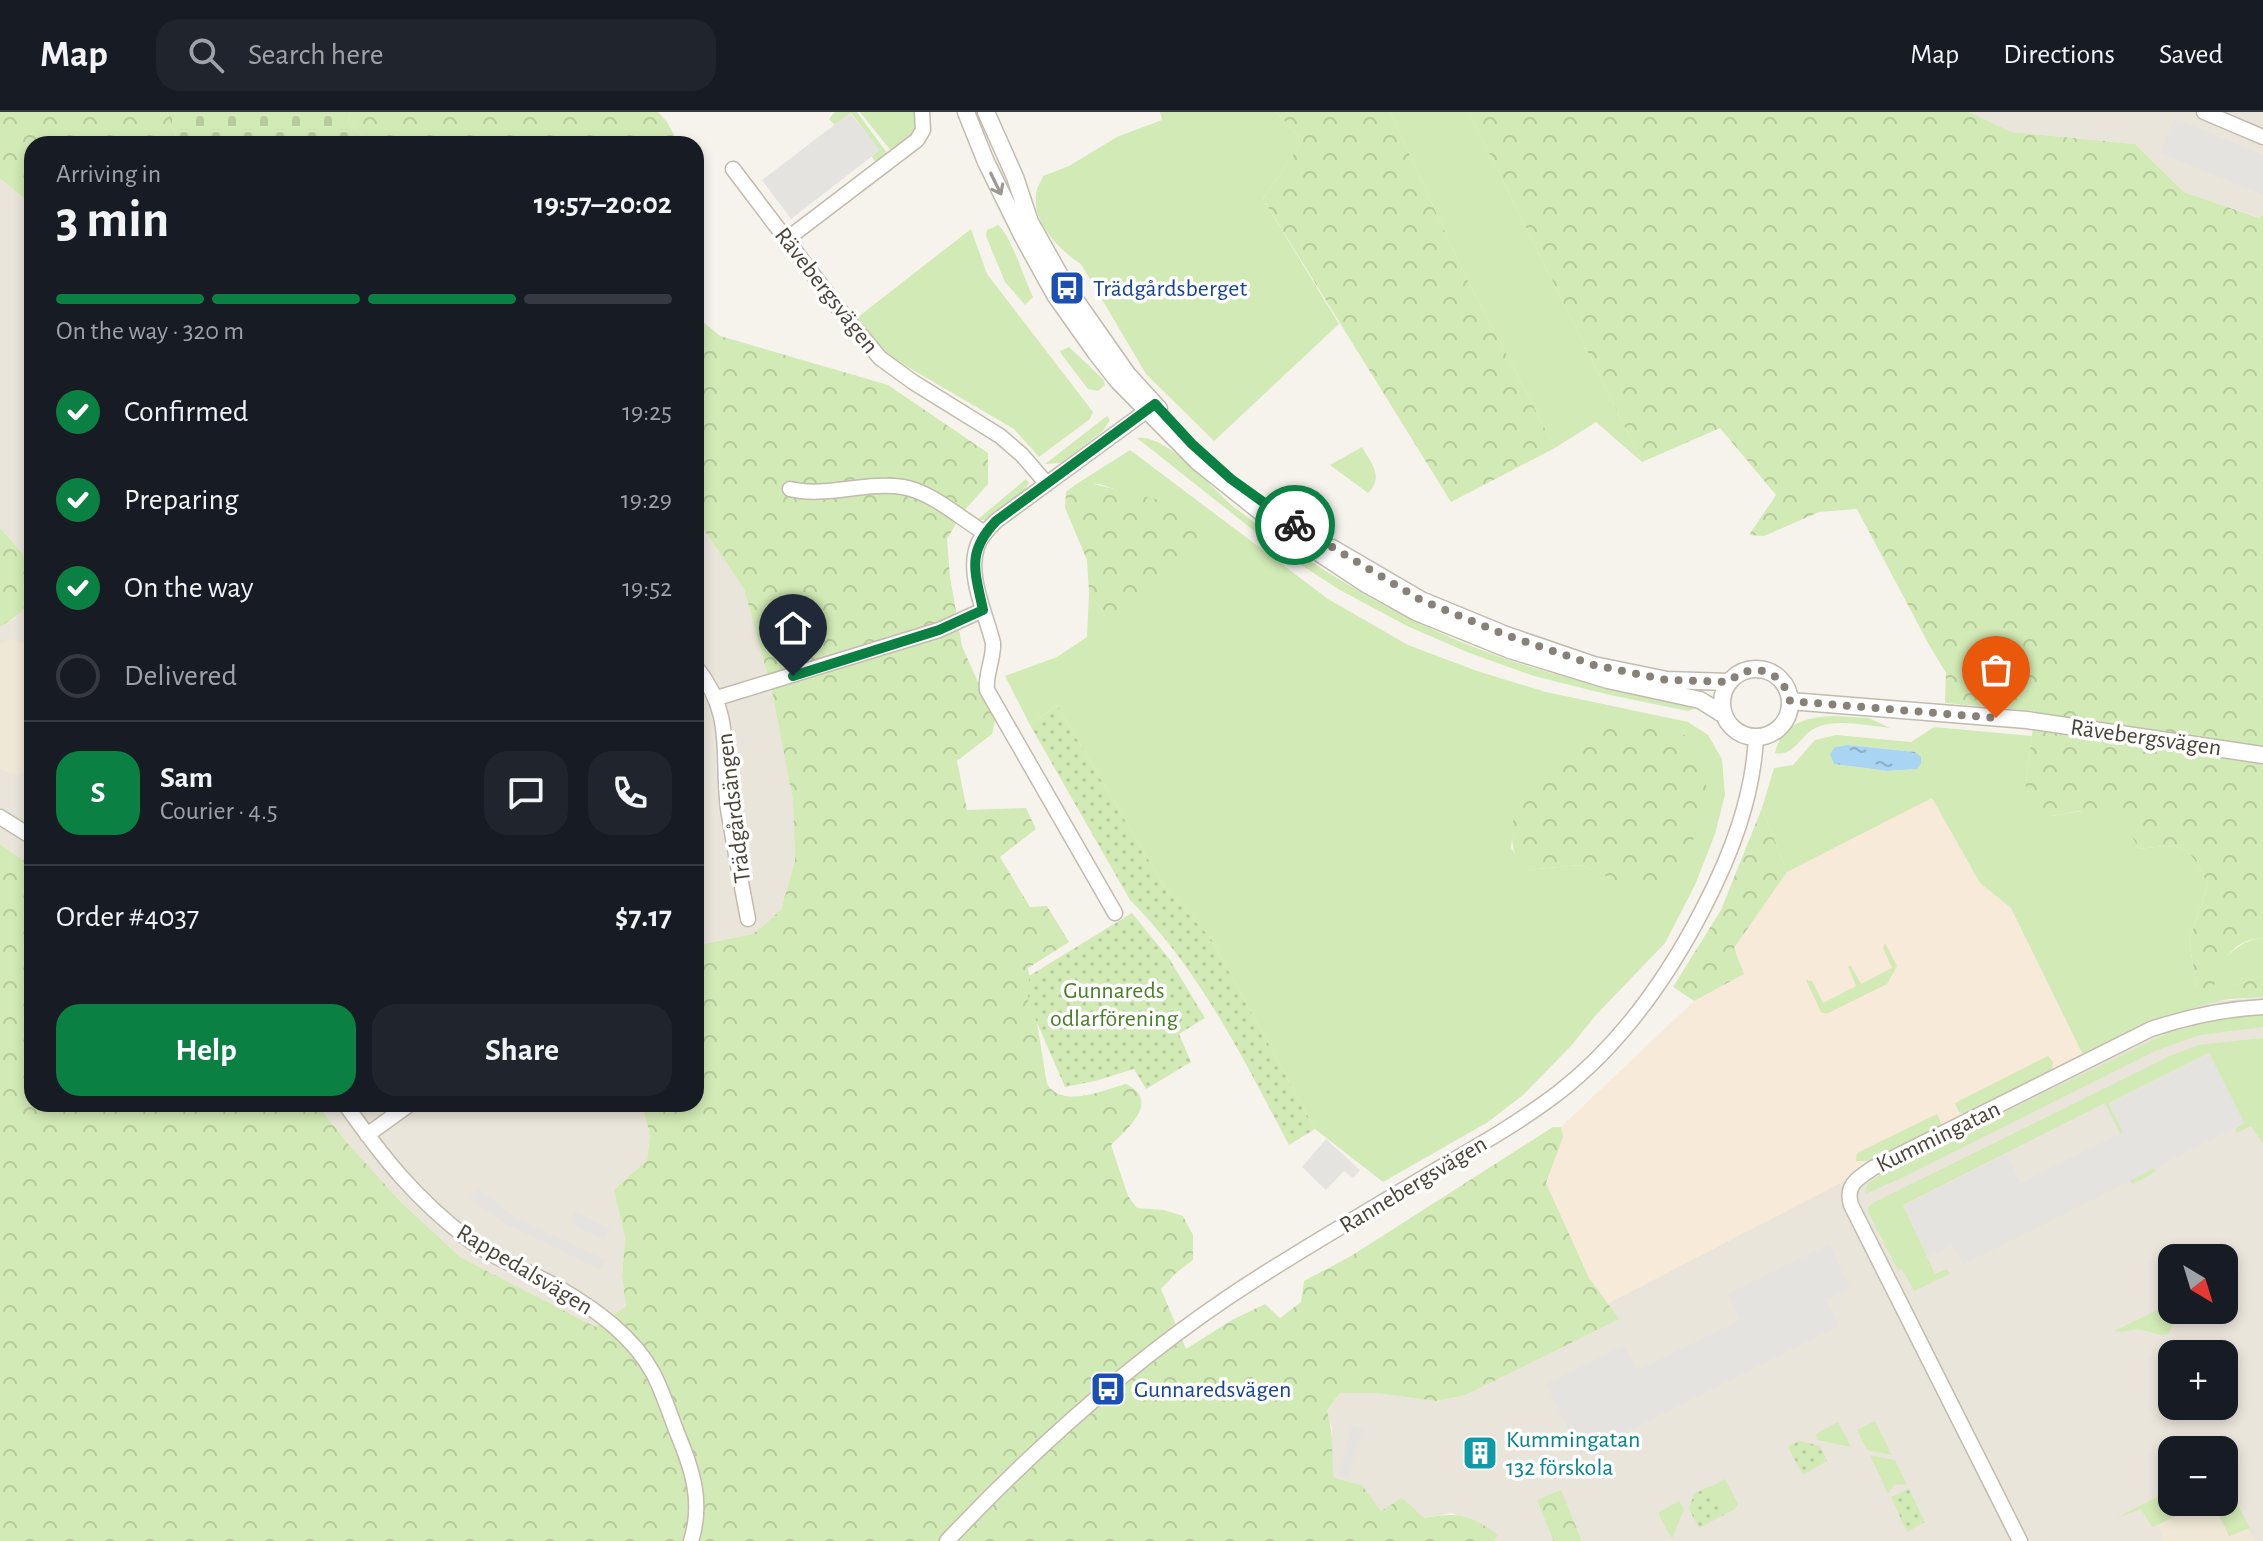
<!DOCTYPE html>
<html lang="en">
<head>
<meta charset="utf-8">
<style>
	:root { --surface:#171b24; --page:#20242c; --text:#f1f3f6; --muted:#9ea1a6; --line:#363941; --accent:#0b8043 }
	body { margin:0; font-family:"Alegreya Sans",sans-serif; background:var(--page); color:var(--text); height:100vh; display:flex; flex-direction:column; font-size:30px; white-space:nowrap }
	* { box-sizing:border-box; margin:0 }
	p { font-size:26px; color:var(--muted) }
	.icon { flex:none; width:44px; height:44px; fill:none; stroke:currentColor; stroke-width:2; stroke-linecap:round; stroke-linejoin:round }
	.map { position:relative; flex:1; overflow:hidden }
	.drawer { position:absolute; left:24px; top:24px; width:680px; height:976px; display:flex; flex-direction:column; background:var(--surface); border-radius:24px; box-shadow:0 4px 12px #0003 }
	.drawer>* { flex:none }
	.needle { width:52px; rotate:142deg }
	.controls { position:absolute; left:2158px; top:1132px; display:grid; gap:16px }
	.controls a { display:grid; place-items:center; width:80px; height:80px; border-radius:16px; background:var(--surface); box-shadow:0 4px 12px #0003; font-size:40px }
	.pin { position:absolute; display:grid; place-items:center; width:68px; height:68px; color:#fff; margin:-82px -34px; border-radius:50% 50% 50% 0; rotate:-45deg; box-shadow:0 0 8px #0007 }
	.pin .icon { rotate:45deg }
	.courier { position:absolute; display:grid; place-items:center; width:80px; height:80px; margin:-40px; border:6px solid #0b8043; border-radius:50%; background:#fff; color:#222; box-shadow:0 2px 10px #0007 }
	.head em { font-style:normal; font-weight:700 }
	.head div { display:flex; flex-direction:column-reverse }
	.head { display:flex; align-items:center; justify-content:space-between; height:136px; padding:0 32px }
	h1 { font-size:52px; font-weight:700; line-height:60px }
	.bar { display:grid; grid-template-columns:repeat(4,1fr); gap:12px 8px; align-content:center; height:96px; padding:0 32px }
	.bar i { height:10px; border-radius:6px; background:var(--line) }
	.bar .on { background:var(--accent) }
	.bar p { grid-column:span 4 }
	.line { display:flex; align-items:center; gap:20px; padding:0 32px; border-top:2px solid var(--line) }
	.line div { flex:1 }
	.round { display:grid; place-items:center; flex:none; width:84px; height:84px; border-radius:24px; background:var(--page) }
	ol { padding:0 32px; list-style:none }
	li { display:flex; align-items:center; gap:24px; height:88px }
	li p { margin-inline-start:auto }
	li .icon { padding:8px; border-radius:50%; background:var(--accent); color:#fff; stroke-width:4 }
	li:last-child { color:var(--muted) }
	li i { width:44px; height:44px; border:4px solid var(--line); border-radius:50% }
	.action { display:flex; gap:16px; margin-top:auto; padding:16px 32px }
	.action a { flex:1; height:92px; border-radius:24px; background:var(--accent); color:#fff; font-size:32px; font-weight:700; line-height:92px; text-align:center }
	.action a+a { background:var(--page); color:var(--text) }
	header { display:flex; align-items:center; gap:48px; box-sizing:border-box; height:112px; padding:0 40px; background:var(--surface); border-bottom:2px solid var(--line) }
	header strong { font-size:38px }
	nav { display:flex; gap:44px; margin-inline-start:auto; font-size:28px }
	.search { width:560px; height:72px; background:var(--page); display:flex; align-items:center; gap:20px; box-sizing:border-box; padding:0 28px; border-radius:24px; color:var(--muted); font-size:30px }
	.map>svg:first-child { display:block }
	.residential { fill:#eae5da; fill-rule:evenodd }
	.commercial { fill:#f7ead8 }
	.education { fill:#efe8d6 }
	.grass { fill:#d2eab5; fill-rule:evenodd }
	.forest { fill:url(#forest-crowns) }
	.cemetery { fill:url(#cemetery-stones) }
	.park { fill:url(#park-dots) }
	.parking { fill:#e5e3e0 }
	.water { fill:url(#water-ripples) }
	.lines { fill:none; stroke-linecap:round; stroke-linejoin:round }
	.minor-casing { stroke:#c2bbae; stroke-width:17 }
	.tertiary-casing { stroke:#c2bbae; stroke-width:19 }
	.minor { stroke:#fff; stroke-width:14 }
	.tertiary { stroke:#fff; stroke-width:16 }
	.oneway { stroke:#9c9892 }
	.done { stroke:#878178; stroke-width:8; stroke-dasharray:0 14.4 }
	.route { stroke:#0b8043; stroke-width:10 }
	.labels { text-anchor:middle; stroke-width:7; stroke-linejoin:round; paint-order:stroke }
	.transit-label { font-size:24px; fill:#164399; stroke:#fff; text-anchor:start }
	.street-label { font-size:24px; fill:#4b4439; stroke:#fff }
	.park-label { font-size:24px; fill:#4a7f2a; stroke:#fff }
	.culture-label { font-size:24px; fill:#0d838f; stroke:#fff; text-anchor:start }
</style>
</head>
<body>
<header>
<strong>Map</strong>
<div class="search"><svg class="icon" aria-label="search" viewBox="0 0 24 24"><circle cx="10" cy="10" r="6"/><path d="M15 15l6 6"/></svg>Search here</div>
<nav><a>Map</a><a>Directions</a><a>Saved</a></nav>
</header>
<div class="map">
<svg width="2263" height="1429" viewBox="0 0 2263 1429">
	<defs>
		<pattern id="forest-crowns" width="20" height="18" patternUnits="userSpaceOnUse" patternTransform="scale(2)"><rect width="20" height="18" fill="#d2eab5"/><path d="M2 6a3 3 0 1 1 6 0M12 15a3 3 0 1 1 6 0" fill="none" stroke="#b6ca9c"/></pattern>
		<pattern id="cemetery-stones" width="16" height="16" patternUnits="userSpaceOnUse" patternTransform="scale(2)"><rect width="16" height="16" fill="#d2eab5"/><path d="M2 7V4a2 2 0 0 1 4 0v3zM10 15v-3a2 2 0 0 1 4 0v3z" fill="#b6ca9c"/></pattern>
		<pattern id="park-dots" width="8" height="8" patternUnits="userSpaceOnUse" patternTransform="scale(2)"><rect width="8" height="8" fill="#d2eab5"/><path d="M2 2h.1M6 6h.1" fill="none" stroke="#b6ca9c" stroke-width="1.8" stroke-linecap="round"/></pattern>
		<pattern id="water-ripples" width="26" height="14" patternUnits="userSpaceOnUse" patternTransform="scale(2)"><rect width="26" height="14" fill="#a9d4f2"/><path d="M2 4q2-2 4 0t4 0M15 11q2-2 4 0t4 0" fill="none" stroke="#8caec5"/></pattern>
	</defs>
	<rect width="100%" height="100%" fill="#f6f3ec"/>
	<!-- residential -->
	<path class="residential" d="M1969 0H2263V103L2260 106 2184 80 2135 32 2012 20Z
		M0 66 32 93V452L0 416Z
		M696 406 744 477 772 579 793 689 795 748 781 798 753 822 703 832 696 829Z
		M32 486V754L0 732V515L15 506Z
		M2263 885V1429H1582L1572 1405 1537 1388 1553 1429H1494L1497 1423 1452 1401 1424 1406 1381 1399 1362 1373 1334 1366 1331 1345 1332 1316 1327 1300 1340 1281H1375L1436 1289 1466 1283 1618 1207 1607 1192 1858 1060 2161 908 2210 890ZM2172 1146H2224V1198H2172ZM2172 1242H2224V1294H2172ZM2172 1338H2224V1390H2172Z
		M317 992H642L650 1023 647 1048 614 1078 625 1126 622 1164 626 1194 596 1215 460 1145 401 1090 350 1034Z"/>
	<!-- commercial -->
	<path class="commercial" d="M1932 686 1980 771 2011 796 2084 945 1607 1192 1589 1166 1546 1071 1563 1025 1561 1015 1694 889 1744 862 1734 836 1787 760Z"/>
	<!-- education -->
	<path class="education" d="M12 527 32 534V653L18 664 0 657V531Z
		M2224 1366 2255 1429H2162L2164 1427 2145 1390 2172 1376V1390H2224Z"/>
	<!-- grass -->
	<path class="grass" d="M835 0H857L887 41 886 44 876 50 871 44 879 38 851 1 835 13 829 7Z
		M860 0H915C919 21 907 28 892 40Z
		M1160 0H1276L1303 28 1263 87 1339 212 1214 329 1146 262 1081 152C1060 139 1032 110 1036 83 1036 76 1041 70 1043 64L1069 54 1117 25 1162 8Z
		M1390 0H1469L1642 350 1596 310 1555 336 1461 155Z
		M998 113C1010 121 1025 169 1033 185L1025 193 1005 170 986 124 987 118Z
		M971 117 987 162 1093 300 1090 307 1039 345 1014 317 884 241 858 205Z
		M1069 235 1103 267 1105 273 1098 279 1088 277 1062 243 1060 239Z
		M1107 304 1110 308 1103 319 1061 351 1045 352Z
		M1137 326C1168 322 1211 376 1234 395 1247 405 1260 415 1273 424 1353 480 1440 528 1534 556 1587 572 1641 582 1695 595L1694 597 1688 599 1610 583 1534 564 1467 540 1407 514 1340 478 1281 440Z
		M1362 335C1372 352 1384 365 1368 381L1330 353Z
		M1130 338 1328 487 1408 533 1477 559 1546 580 1688 610 1708 623 1722 647 1725 683 1715 722 1695 773 1665 831 1596 903 1570 935 1523 983 1488 1010 1383 1070 1315 1017 1210 825 1167 779 1057 593 1030 613 1005 564 1057 545 1087 525 1089 481 1105 502 1120 379 1099 372 1075 373ZM1578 627 1632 775 1581 753 1526 758 1511 736C1519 671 1529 666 1578 627Z
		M1026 367 1029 371 1024 379 988 408H977Z
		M1834 604 1869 606 1890 616C1867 614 1837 606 1815 616 1800 624 1794 645 1775 641 1782 611 1807 605 1834 604Z
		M1934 615 2032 624 2025 679 2050 704C2065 702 2108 692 2120 703 2128 711 2133 727 2139 737 2183 731 2189 731 2208 773L2189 829 2197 876C2214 860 2238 824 2263 827V864L2230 875V887C2178 896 2131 923 2084 945L2011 796 1980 771 1932 686 1787 760 1762 696 1774 656 1793 653 1815 628 1836 623 1911 630ZM1848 633 1915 640 1921 652 1917 657 1888 659 1834 652 1835 635Z
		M1885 831 1897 854 1887 872 1826 902 1821 900 1806 868 1812 869 1823 891 1856 874 1848 854H1851L1861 872 1892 856 1883 836Z
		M2263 902V915L2200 923 2155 939 1904 1065 1865 1082 1867 1073 1883 1060 2167 921 2221 907Z
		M2263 926V1032L2251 1014 2237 1021 2235 1017 2244 1011 2209 941 2109 991 2144 1061 2154 1056 2156 1060 2132 1072 2130 1068 2140 1062 2105 991 1903 1093 1935 1162 1947 1157 1950 1162 1914 1179 1902 1157 1898 1158 1869 1102 1868 1095 1873 1091 2170 944 2198 933Z
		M2048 944 2053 950 2052 958 1971 999 1965 1002 1959 1000 1955 991Z
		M1937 1002 1942 1013 1869 1049H1856L1857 1041Z
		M2172 1191V1198H2181L2168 1222C2157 1225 2152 1219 2141 1218 2131 1216 2124 1222 2114 1219Z
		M1875 1309 1892 1343 1867 1338 1857 1318Z
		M1838 1310 1851 1335 1817 1328 1816 1322Z
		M1870 1343 1895 1348 1907 1373 1895 1372 1888 1382Z
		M1725 1367 1738 1392 1735 1397 1724 1403 1710 1375Z
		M2224 1367 2250 1416 2229 1424C2225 1416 2220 1402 2212 1397 2196 1387 2168 1410 2152 1415L2141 1397 2116 1406 2172 1377V1390H2224Z
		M1679 1389 1684 1397 1672 1427 1658 1401Z"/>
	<!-- forest -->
	<path class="forest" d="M0 0H167L179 32H32V93L0 66Z
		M351 0H658L667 10 679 32H371L348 10Z
		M1276 0H1390L1461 155 1555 336 1451 390 1263 87 1303 28Z
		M1469 0H1969L2012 20 2135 32 2184 80 2259 106 2263 103V827C2237 824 2219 850 2215 872L2205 878 2197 876 2189 829 2208 773C2189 731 2183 731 2139 737L2120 703 2110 699H2079L2050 704 2025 698V679L2035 599 1945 591 1946 561 1928 531 1857 397 1819 400 1764 424 1749 423 1776 383 1720 316 1642 350Z
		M696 204 720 224 888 273 988 341V372L963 400 947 427 950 465 962 534 995 609 992 622 957 649 967 698 1026 696 1036 717 1000 745 1030 795 1047 794 1069 830 1028 856 1047 972C1063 997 1103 978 1126 972 1161 989 1128 1016 1111 1033L1128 1084 1137 1096 1164 1098 1183 1104 1193 1123V1148L1176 1161 1161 1177 1186 1237 1232 1208 1265 1192 1280 1206 1301 1190 1304 1169 1351 1144 1553 1015H1561L1563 1025 1546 1071 1589 1166 1619 1207 1466 1283 1436 1289 1375 1281H1340L1327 1299C1334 1321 1331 1344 1334 1366L1362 1373 1381 1399 1402 1386 1424 1406C1458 1400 1470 1402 1498 1423L1494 1429H0V732L32 754V992H317L350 1034 401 1090 460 1145 596 1215 626 1194 622 1164 625 1126 614 1078 647 1048 650 1023 642 992H696V829L703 832 753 822 781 798 795 748 793 689 772 579 744 477 696 406Z
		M1089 371 1160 388 1189 405 1199 423C1186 446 1152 499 1125 503 1119 504 1111 503 1105 502L1089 481 1087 448 1065 396 1066 380 1075 373Z
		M0 416 32 452C32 487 33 495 0 515Z
		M1646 613 1674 616 1688 626 1700 650 1710 689 1699 719 1672 758 1652 773 1631 775 1581 753 1526 758C1503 739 1512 695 1527 672 1535 659 1566 634 1579 626 1600 615 1623 615 1646 613Z
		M1762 696 1787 760 1734 836 1744 862 1694 889 1673 875 1721 798Z
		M2263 864V885L2230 887V875Z
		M1561 1378 1582 1429H1553L1537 1388Z"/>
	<!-- cemetery -->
	<path class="cemetery" d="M167 0H351L348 10 371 32H179Z"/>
	<!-- park -->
	<path class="park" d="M1057 593 1167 779 1210 825 1315 1017 1289 1033C1243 946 1200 858 1130 788L1030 613Z
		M1132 801 1170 848 1205 906 1179 922 1191 950 1146 977 1134 957 1095 969 1065 975 1028 890 1029 864Z
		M1799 1329 1820 1334 1827 1349 1803 1363 1788 1335Z
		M1710 1374 1724 1403 1699 1416 1689 1397 1694 1382Z
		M1909 1377 1925 1410 1907 1420 1891 1385Z"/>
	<!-- parking -->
	<path class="parking" d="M850 1 880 38 791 107 762 68Z
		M2174 6 2263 43V83L2160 41Z
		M2209 942 2244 1011 1963 1153 1952 1133 1929 1145 1903 1094 2006 1042 2021 1071 2044 1059 2123 1020 2109 992Z
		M1326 1027 1360 1058 1353 1066 1344 1059 1326 1078 1302 1055Z
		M478 1077 517 1106 606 1148 601 1158 506 1112 469 1086Z
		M575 1099 610 1117 604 1128 570 1111Z
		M1829 1132 1850 1176 1827 1188 1839 1214 1581 1343 1546 1272 1624 1233 1638 1258 1740 1208 1728 1182Z
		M1352 1314 1363 1317 1348 1366 1338 1363Z"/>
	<!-- water -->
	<path class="water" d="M1848 633 1915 640 1921 645V652L1917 657 1888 659 1834 652 1830 642 1835 635Z"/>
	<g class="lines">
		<defs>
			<path id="minor" d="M2204 0 2263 25
				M733 57 839 197 880 246 913 270 1000 324 1022 343 1047 372
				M787 127 917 28 923 18 922 0
				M790 377C826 386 865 369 903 375 932 380 960 406 985 421
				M696 555C735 603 721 642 728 697 734 734 741 770 748 807
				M717 586 939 518 983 498
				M0 705 32 725
				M1115 801 987 578C985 562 994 547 993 531 986 502 967 464 977 435 980 425 989 416 996 409L1153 294
				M345 992C384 1047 414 1085 468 1127 495 1148 530 1159 559 1176 595 1197 633 1224 653 1261 663 1280 670 1303 678 1323 693 1359 703 1391 691 1429
				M367 1023 410 992
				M947 1429C1033 1338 1126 1254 1230 1184 1297 1139 1367 1100 1436 1058 1478 1034 1520 1010 1558 981 1620 933 1668 865 1703 797 1731 743 1753 686 1756 625
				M2020 1429 1851 1093C1845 1073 1858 1066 1873 1056L2151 917C2187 905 2225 897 2263 895"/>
			<path id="tertiary" d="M966 0 986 50 1023 125 1055 183 1096 241 1118 269 1198 350 1277 413 1366 472 1416 500 1510 538 1608 568 1700 588 1724 603
				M986 0 1015 65 1030 110 1067 176 1128 263 1159 297
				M1332 436 1421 488 1506 523 1594 553 1667 568 1729 570
				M1722 591a34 34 0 1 1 68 0a34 34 0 1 1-68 0Z
				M1790 589 2027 608 2263 643"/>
		</defs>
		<!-- minor casing -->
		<use href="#minor" class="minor-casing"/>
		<!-- tertiary casing -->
		<use href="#tertiary" class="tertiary-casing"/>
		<!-- minor -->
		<use href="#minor" class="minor"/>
		<!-- tertiary -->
		<use href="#tertiary" class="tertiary"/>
	</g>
	<!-- one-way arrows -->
	<defs><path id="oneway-shaft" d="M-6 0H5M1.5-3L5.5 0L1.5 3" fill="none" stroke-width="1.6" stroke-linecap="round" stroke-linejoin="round" transform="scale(2)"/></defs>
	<use class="oneway" href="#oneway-shaft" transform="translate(996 72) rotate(64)"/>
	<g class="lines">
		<!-- done -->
		<path class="done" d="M1295 413 1421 488 1506 523 1594 553 1667 568 1729 570C1752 548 1783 558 1790 589L1996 606"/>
		<!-- route -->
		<path class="route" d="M793 564 939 518 983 498C975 459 966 441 996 409L1155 292 1192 332 1231 367 1295 413"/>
	</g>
	<!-- icons -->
	<defs>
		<symbol id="bus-square" viewBox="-11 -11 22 22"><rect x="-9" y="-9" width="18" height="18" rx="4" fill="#1a4fb4" stroke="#fff"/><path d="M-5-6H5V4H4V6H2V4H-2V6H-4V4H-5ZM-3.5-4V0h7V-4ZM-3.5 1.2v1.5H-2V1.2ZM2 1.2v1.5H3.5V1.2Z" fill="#fff"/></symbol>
		<symbol id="building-square" viewBox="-11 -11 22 22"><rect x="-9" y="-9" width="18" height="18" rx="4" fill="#0f9aa8" stroke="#fff"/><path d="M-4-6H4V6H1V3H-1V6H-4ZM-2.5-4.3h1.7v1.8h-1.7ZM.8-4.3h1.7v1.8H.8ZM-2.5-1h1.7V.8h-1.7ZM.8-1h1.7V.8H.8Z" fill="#fff"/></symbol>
	</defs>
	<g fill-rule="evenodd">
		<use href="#bus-square" x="1047" y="156" width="40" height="40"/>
		<use href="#bus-square" x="1088" y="1257" width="40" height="40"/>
		<use href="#building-square" x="1460" y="1321" width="40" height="40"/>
	</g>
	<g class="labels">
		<!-- transit labels -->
		<g class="transit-label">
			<text x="1093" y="184">Trädgårdsberget</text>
			<text x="1134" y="1285">Gunnaredsvägen</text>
		</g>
		<!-- street labels -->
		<g class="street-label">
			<text transform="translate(827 178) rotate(52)" y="8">Rävebergsvägen</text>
			<text transform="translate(2146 625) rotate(8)" y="8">Rävebergsvägen</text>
			<text transform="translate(733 696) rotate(-97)" y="8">Trädgårdsängen</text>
			<text transform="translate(1938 1024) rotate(-26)" y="8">Kummingatan</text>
			<text transform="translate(1413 1072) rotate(-31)" y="8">Rannebergsvägen</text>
			<text transform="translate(525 1157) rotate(31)" y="8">Rappedalsvägen</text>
		</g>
		<!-- park labels -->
		<g class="park-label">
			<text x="1114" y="886">Gunnareds<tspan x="1114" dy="28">odlarförening</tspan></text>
		</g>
		<!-- culture labels -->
		<g class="culture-label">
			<text x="1506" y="1335">Kummingatan<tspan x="1506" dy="28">132 förskola</tspan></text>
		</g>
	</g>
</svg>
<div class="controls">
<a><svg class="needle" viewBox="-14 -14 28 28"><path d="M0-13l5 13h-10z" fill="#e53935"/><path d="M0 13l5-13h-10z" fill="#9ea1a6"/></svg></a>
<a>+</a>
<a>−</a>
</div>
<div class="pin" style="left:1996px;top:606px;background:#ea580c"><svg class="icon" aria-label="bag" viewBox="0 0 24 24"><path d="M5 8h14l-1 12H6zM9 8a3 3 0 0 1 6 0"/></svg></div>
<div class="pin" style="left:793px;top:564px;background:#1f2937"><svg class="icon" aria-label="home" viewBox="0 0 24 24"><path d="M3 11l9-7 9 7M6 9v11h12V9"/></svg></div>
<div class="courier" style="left:1295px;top:413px"><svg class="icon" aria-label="bike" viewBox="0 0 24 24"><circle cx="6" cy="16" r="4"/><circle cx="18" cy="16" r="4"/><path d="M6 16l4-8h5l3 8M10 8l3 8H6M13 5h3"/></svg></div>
<section class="drawer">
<div class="head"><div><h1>3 min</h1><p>Arriving in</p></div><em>19:57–20:02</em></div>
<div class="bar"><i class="on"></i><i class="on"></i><i class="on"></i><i></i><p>On the way · 320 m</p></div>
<ol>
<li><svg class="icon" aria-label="check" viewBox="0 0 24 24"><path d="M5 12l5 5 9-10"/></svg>Confirmed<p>19:25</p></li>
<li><svg class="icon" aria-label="check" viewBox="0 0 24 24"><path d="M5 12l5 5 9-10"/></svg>Preparing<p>19:29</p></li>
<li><svg class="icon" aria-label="check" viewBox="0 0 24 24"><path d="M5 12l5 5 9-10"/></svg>On the way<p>19:52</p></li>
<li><i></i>Delivered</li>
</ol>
<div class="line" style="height:144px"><b class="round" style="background:var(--accent);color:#fff">S</b><div><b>Sam</b><p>Courier · 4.5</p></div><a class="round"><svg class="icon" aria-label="chat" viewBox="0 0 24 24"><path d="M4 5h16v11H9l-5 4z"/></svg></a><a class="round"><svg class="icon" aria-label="phone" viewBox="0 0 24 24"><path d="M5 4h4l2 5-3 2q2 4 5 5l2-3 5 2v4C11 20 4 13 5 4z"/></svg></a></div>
<div class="line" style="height:104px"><div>Order #4037</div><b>$7.17</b></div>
<div class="action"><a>Help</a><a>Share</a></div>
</section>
</div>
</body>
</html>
